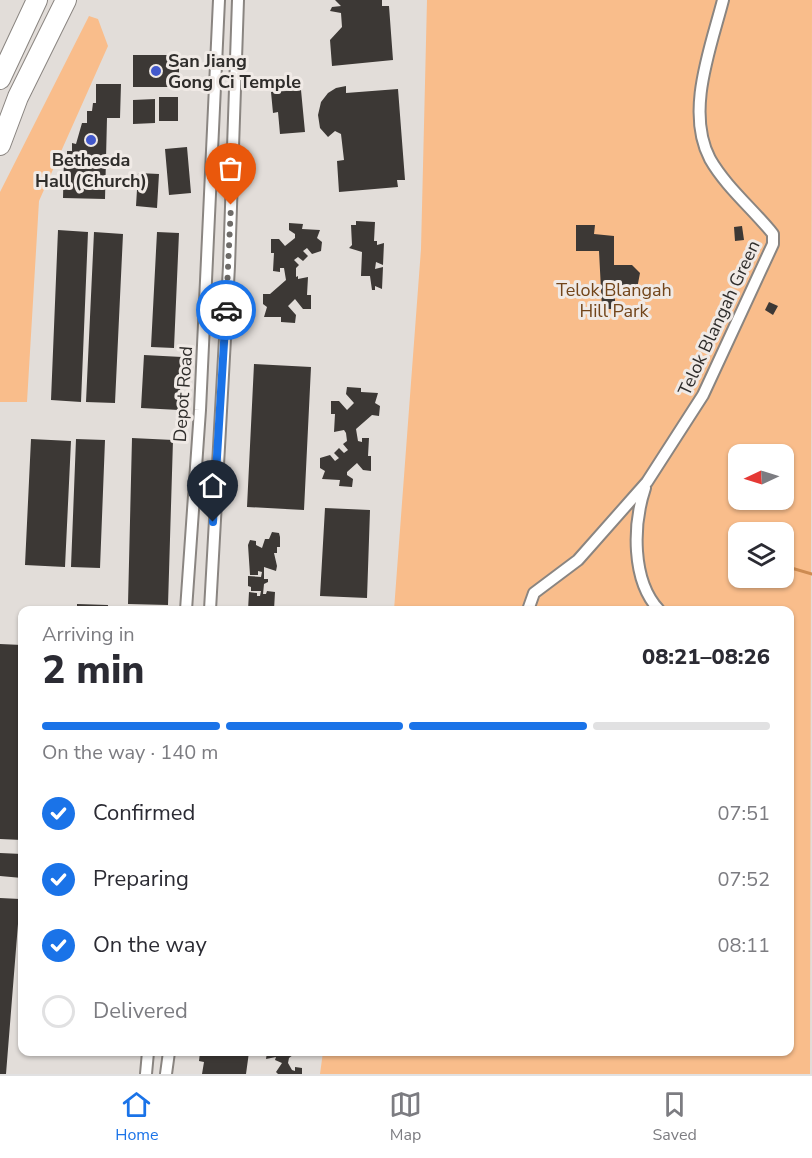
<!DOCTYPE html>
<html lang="en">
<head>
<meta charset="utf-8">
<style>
	:root { --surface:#fff; --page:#f2f2f3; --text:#2b2b33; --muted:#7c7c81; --line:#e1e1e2; --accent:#1a73e8 }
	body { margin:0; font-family:"Nunito Sans",sans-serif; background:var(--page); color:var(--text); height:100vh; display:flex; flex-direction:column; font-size:22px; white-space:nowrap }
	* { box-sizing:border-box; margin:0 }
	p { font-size:20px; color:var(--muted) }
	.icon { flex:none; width:33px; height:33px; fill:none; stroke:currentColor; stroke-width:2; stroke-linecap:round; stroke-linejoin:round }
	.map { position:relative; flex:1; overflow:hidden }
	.details { position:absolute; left:18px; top:606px; width:776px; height:450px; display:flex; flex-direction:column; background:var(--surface); border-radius:12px; box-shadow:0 2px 4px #0004 }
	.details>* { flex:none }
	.needle { width:39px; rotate:266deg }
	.fabs { position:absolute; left:728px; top:444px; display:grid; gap:12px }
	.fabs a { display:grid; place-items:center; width:66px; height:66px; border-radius:12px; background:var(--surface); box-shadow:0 2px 4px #0004; font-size:30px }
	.pin { position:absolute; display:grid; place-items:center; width:51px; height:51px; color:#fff; margin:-62px -26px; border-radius:50% 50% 50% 0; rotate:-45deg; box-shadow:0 0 6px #0007 }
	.pin .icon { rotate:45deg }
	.courier { position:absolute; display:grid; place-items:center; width:60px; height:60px; margin:-30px; border:4px solid #1a73e8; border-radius:50%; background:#fff; color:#222; box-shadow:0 2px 8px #0007 }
	.overview em { font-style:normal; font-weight:800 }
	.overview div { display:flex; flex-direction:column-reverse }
	.overview { display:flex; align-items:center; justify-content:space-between; height:102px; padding:0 24px }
	h1 { font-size:39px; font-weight:800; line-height:45px }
	.bar { display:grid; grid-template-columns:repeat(4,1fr); gap:9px 6px; align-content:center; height:72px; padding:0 24px }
	.bar i { height:8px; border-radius:4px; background:var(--line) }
	.bar .on { background:var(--accent) }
	.bar p { grid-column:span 4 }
	ol { padding:0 24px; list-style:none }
	li { display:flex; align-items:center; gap:18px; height:66px }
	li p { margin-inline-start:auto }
	li .icon { padding:6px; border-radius:50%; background:var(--accent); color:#fff; stroke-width:4 }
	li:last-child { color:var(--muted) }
	li i { width:33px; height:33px; border:3px solid var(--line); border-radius:50% }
	.dock { display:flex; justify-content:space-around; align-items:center; height:84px; border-top:2px solid var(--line); background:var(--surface); font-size:16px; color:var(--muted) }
	.dock a { display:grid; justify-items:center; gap:3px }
	.dock .on { color:var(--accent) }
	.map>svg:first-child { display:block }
	.green { fill:#f9bd8b; fill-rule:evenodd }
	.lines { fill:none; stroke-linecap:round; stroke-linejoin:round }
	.stream { stroke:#cd8b51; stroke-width:3 }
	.building { fill:#3c3835 }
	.minor-casing { stroke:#8a8581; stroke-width:14 }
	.motorway-casing { stroke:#8a8581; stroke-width:22 }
	.minor { stroke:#fff; stroke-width:10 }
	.motorway { stroke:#fff; stroke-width:20 }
	.done { stroke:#6e6b68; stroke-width:6; stroke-dasharray:0 10.8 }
	.route { stroke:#1a73e8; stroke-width:8 }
	.poi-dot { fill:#4359cc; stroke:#f0eae6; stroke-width:2 }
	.labels { text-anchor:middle; stroke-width:6; stroke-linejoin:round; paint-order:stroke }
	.poi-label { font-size:18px; font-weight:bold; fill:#2f2d2b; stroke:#f0eae6; text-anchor:start }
	.park-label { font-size:18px; fill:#72451a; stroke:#f0eae6 }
	.street-label { font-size:18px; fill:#2f2d2b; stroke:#f0eae6 }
</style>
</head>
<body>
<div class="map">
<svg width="812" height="1074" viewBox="0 0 812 1074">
	<rect width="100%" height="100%" fill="#e2ddd9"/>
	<!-- green -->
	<path class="green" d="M427 0H812L810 1074H320L323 1052H789V610H394L421 249ZM738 454H783V500H738ZM738 532H783V578H738Z
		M89 16 98 19 108 46 39 201 27 402H0V192Z"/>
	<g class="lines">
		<!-- stream -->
		<path class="stream" d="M788 567 812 574"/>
	</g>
	<!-- building -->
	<path class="building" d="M335 0H382V6H389L393 60 332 66 330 40 342 27 341 13 330 11 332 7 341 6Z
		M133 55H179V87H133Z
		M96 84H121L120 118H107L105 199 63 198 64 156H67V151H72V143L76 144 82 123H87V111H92L93 103H96Z
		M346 86V93L398 89 405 180H397L398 187 339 192 337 161 344 160 341 134 335 131 328 137 320 128 318 115 321 102 328 93 336 88Z
		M301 90 305 132 280 134 278 112 273 113 271 92Z
		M159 97H178V121H159Z
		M155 99V123L133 124V100Z
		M187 147 191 193 169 195 165 149Z
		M138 173 159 174 157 208 136 206Z
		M356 221 375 222 374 241H377V245L384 243 383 265 376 262 375 269 383 267 382 289 375 286V290H372L370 276H361L362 252 349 248 352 245 351 225H356Z
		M289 223 303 224 302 229 320 230 317 238 322 242 321 251 312 254 307 248 303 251 308 256 303 261 298 257 294 260 299 265 296 268V277L298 276V279L308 277 307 295H311V309H303L295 299 288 306 296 315 295 323 281 322V317H264L267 307 263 304V294H270L286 280 284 268H280V272L273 271 274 253H271V239H279L285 246 295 238V234L289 230Z
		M576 225H595L594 234 614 236V265H632L640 273 636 294 615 295V309H602L599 251H576Z
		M742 226 744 240 735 241 734 227Z
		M58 230 88 232 81 402 51 400Z
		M94 232 123 234 115 403 86 402Z
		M157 232 179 233 174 348 151 347Z
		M769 302 778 306 773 315 765 310Z
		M144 355 182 357 179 410 141 408Z
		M254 364 311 367 304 510 247 507Z
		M347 387 361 388V392L378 393 375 403 380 406 379 416 372 415 356 429 358 441 362 442V438H369L368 456H371V471L363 470 357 463 347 472V475L353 479 352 487 339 486 340 480 322 479 325 471 320 468V458L330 455 335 461 339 458 334 453 339 448 344 453 348 450 343 444 347 441 346 433 344 430 334 432 335 414H331V401H339L347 410 354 403 346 394Z
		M132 438 173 440 168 605 128 604Z
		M31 439 71 441 65 567 25 565Z
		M76 439 105 440 100 568 71 567Z
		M325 508 370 510 367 598 320 596Z
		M272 532 279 533 280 537V547H277V553H274L277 566 276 571 264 567V579H268V582L264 584 263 594H266L267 591 275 592 274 610H248L249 592 257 593V596H260L261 591H251V587L248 586V576L261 577 262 572 258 571V575H250L248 545 250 540 256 541V545L262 548 265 539H269Z
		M77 604 108 605V610H77Z
		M0 644 22 645V840L0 839Z
		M0 853 22 854V878L0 876Z
		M0 898 20 899 6 1074H0Z
		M21 983H22V1015L18 1014Z
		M200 1052H249L246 1074H202L204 1062 199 1061Z
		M267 1052H297L289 1058 288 1063 292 1070 295 1071V1067L302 1068V1074H278L276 1072 282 1063 275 1060 276 1057 266 1059Z"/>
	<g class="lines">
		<defs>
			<path id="minor" d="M645 488C633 524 631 580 659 610
				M186 610 200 410 219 0
				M210 610 229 266 238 0
				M528 610 534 593 578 560 647 482 703 395 773 244V234C753 209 726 187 710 159 685 112 711 47 723 0
				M146 1074 148 1052
				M166 1074 169 1052"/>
			<path id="motorway" d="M0 79 37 0
				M0 145 18 97 66 0"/>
		</defs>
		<!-- minor casing -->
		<use href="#minor" class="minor-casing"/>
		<!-- motorway casing -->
		<use href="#motorway" class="motorway-casing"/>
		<!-- minor -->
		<use href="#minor" class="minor"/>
		<!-- motorway -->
		<use href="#motorway" class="motorway"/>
	</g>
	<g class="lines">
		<!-- done -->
		<path class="done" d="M226 310 231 205"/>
		<!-- route -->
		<path class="route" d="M213 522 226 310"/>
	</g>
	<!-- markers -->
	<g class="poi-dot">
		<circle cx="156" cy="71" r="6"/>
		<circle cx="91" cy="140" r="6"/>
	</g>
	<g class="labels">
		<!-- poi labels -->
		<g class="poi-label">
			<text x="168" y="67">San Jiang<tspan x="168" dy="21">Gong Ci Temple</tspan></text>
			<text x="91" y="166" text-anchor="middle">Bethesda<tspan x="91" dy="21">Hall (Church)</tspan></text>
		</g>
		<!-- park labels -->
		<g class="park-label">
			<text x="614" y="296">Telok Blangah<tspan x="614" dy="21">Hill Park</tspan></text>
		</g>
		<!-- street labels -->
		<g class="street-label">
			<text transform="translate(719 318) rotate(-65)" y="6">Telok Blangah Green</text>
			<text transform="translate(183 394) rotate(-86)" y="6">Depot Road</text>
		</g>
	</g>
</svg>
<div class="fabs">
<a><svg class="needle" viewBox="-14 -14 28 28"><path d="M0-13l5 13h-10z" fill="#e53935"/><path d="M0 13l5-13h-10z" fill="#7c7c81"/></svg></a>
<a><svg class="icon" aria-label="layers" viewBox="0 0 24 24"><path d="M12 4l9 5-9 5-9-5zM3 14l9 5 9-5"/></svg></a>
</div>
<div class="pin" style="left:231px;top:205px;background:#ea580c"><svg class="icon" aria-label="bag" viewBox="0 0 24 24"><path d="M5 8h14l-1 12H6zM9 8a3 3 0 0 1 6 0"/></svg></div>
<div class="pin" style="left:213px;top:522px;background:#1f2937"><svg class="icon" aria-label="home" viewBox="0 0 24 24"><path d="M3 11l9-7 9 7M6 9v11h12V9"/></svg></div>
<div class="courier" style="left:226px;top:310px"><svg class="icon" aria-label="car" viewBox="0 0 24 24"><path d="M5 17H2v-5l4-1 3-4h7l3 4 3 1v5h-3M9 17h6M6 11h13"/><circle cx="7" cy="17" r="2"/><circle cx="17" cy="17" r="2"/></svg></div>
<section class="details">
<div class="overview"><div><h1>2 min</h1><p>Arriving in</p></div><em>08:21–08:26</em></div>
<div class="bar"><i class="on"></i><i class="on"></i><i class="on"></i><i></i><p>On the way · 140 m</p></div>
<ol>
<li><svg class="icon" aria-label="check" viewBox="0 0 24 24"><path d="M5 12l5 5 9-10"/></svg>Confirmed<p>07:51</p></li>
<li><svg class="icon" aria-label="check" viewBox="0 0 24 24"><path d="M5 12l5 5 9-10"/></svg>Preparing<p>07:52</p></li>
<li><svg class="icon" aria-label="check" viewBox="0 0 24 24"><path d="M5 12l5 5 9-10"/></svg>On the way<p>08:11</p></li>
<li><i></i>Delivered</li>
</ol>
</section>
</div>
<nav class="dock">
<a class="on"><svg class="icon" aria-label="home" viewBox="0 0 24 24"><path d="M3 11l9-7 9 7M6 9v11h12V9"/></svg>Home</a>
<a><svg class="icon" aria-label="map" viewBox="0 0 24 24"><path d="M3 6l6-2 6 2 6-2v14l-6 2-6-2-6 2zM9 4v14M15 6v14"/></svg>Map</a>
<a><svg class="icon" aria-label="saved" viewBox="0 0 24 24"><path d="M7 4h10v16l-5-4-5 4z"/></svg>Saved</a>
</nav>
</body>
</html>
